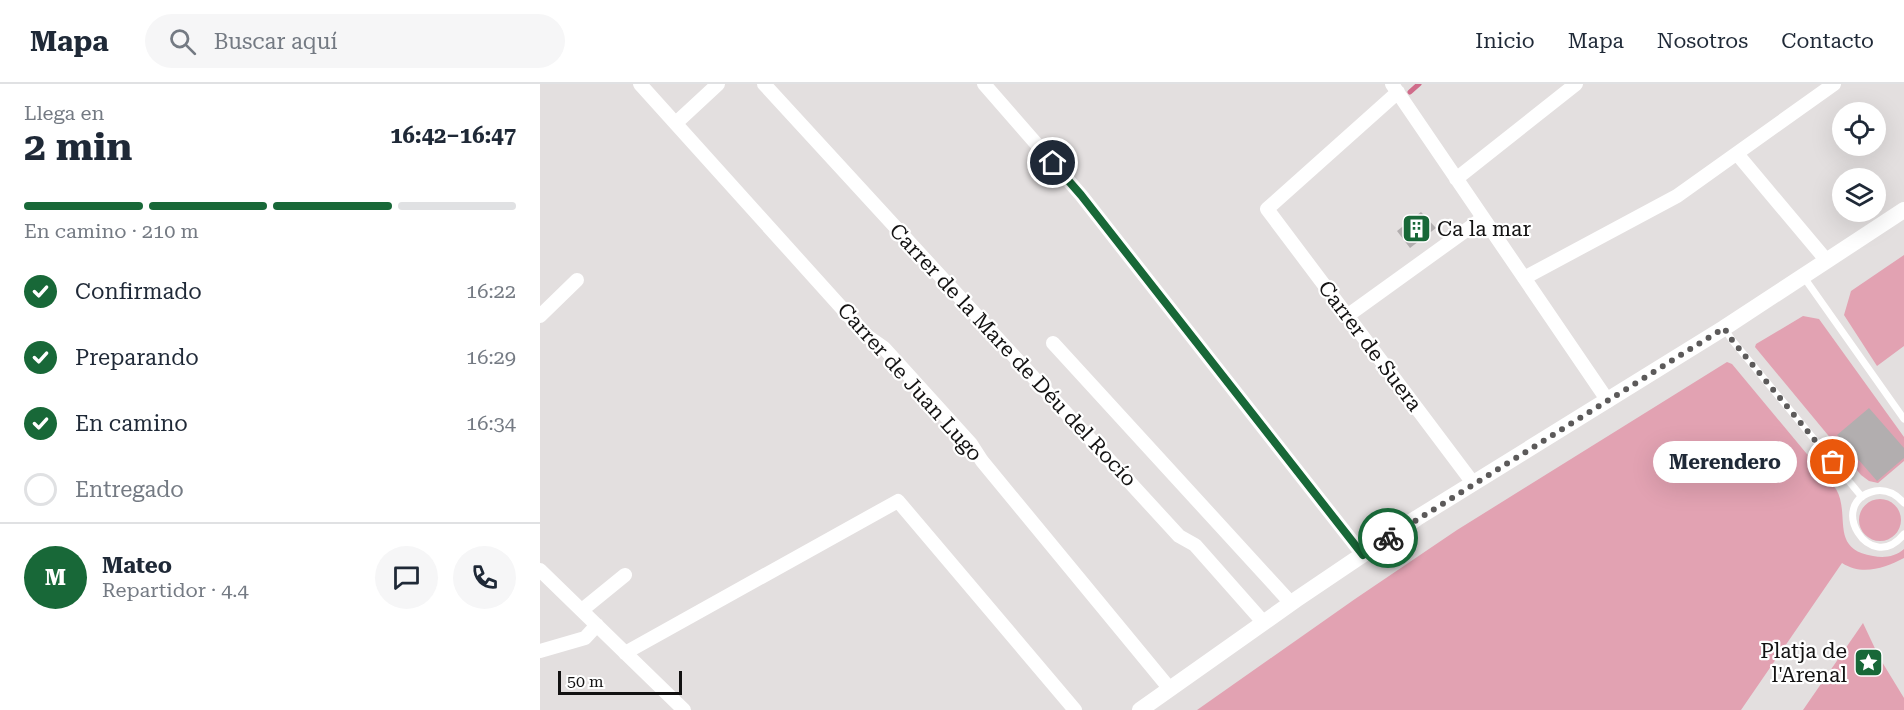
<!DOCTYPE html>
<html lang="es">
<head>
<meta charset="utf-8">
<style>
	:root { --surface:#fff; --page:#f6f6f7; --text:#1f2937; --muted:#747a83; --line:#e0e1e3; --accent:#186838 }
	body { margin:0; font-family:"Roboto Serif",serif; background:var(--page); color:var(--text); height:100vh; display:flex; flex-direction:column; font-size:22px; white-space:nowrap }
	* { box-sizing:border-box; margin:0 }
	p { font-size:20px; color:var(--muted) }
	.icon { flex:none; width:33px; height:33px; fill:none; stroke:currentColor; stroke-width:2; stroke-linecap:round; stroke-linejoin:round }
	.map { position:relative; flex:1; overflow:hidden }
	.panel { display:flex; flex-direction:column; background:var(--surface); width:540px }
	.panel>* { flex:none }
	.buttons { position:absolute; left:1292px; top:18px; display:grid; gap:12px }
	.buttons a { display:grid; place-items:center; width:54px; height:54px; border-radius:50%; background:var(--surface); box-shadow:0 6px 24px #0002; font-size:30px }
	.scale { position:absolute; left:18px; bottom:15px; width:124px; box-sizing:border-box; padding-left:6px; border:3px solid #131212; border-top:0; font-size:16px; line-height:21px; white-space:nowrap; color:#131212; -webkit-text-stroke:4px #fff; paint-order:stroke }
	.pin { position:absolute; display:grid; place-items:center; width:51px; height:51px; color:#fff; margin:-26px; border:3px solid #fff; border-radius:50%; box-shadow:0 2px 6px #0007 }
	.courier { position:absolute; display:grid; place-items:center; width:60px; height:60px; margin:-30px; border:4px solid #186838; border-radius:50%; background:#fff; color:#222; box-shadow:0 2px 8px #0007 }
	.bubble { position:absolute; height:42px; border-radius:21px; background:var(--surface); box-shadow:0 6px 24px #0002; font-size:20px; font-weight:700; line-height:42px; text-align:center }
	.headline em { font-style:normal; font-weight:700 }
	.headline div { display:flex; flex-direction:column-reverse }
	.headline { display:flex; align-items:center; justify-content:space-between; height:102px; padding:0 24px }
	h1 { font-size:39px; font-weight:700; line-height:45px }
	.bar { display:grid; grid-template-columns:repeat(4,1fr); gap:9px 6px; align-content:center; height:72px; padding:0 24px }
	.bar i { height:8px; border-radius:4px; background:var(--line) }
	.bar .selected { background:var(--accent) }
	.bar p { grid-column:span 4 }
	.line { display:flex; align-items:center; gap:15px; padding:0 24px; border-top:2px solid var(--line) }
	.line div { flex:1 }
	.round { display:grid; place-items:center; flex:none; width:63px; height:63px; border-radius:32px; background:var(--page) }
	ol { padding:0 24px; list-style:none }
	li { display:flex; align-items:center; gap:18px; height:66px }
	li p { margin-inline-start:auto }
	li .icon { padding:6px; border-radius:50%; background:var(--accent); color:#fff; stroke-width:4 }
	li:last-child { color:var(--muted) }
	li i { width:33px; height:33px; border:3px solid var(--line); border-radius:50% }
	header { display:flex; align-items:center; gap:36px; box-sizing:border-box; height:84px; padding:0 30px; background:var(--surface); border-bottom:2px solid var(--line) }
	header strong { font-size:28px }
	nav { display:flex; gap:33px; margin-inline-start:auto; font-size:21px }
	.search { width:420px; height:54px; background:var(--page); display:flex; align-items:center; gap:15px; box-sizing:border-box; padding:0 21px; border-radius:33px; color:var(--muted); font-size:22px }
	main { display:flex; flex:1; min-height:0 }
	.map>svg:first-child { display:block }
	.green { fill:#e2a2b2 }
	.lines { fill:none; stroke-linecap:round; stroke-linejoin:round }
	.stream { stroke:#d06c8a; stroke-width:5 }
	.building { fill:#b2aeaf }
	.service { stroke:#fff; stroke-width:7 }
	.minor { stroke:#fff; stroke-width:14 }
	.tertiary { stroke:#fff; stroke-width:16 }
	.done { stroke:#5c5a5a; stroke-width:6; stroke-dasharray:0 10.8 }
	.route { stroke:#186838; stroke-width:8 }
	.labels { text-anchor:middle; stroke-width:4.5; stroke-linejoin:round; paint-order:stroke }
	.poi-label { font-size:21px; fill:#131212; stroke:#fff; text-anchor:start }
	.street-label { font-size:21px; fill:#131212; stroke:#fff }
</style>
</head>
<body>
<header>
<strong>Mapa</strong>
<div class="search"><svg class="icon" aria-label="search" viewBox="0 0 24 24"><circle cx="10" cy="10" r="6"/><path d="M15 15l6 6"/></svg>Buscar aquí</div>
<nav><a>Inicio</a><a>Mapa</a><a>Nosotros</a><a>Contacto</a></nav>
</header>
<main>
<section class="panel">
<div class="headline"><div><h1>2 min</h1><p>Llega en</p></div><em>16:42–16:47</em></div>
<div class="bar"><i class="selected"></i><i class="selected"></i><i class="selected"></i><i></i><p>En camino · 210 m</p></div>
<ol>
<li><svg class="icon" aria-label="check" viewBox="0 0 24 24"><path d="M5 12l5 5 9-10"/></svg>Confirmado<p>16:22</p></li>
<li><svg class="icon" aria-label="check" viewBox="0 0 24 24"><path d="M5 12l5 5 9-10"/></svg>Preparando<p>16:29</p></li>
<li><svg class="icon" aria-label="check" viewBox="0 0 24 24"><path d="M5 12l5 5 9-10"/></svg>En camino<p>16:34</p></li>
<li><i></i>Entregado</li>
</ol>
<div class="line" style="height:108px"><b class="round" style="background:var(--accent);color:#fff">M</b><div><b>Mateo</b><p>Repartidor · 4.4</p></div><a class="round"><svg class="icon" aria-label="chat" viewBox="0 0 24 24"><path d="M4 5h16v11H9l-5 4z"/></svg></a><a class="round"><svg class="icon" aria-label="phone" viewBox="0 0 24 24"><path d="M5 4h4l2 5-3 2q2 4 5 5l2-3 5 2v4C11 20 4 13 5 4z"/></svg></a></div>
</section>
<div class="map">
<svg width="1364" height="626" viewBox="0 0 1364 626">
	<rect width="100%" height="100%" fill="#e3dfdf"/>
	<!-- green -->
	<path class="green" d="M1364 171V262L1337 282 1304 231 1311 207Z
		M1263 232 1279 235 1364 353V377L1338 399 1329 397 1321 391 1215 263 1216 260Z
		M1187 278 1192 280 1296 405C1311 431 1289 465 1333 472 1344 474 1355 473 1364 465V474C1345 484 1322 492 1302 479L1201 626H657L815 515 917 446Z
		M1319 436a21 21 0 1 1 42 0a21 21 0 1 1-42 0Z
		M1323 539 1339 573 1364 614V626H1263Z"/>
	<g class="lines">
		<!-- stream -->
		<path class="stream" d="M870 8 879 0"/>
	</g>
	<!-- building -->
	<path class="building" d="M881 128 896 144 870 164 857 147Z
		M1329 324 1364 364V374L1337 397 1297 351Z"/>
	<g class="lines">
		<!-- service -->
		<path class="service" d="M1263 192 1364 335
			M1184 244 1192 256 1322 413
			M1364 419C1356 410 1347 405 1335 407 1285 418 1330 493 1364 450"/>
		<!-- minor -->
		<path class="minor" d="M100 0 327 252 344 264 431 360 442 377 630 605
			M224 0 639 452 655 461 724 539
			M444 0 541 111 823 471
			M852 0 1068 317
			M858 8 727 125 933 399
			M136 39 178 0
			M1198 71 1287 177
			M916 95 1036 0
			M984 194 1137 112 1294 0
			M0 232 37 196
			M807 232 943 134
			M513 259 751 519
			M0 486 144 626
			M42 526 85 491
			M0 567 45 554 57 541
			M85 569 358 417 535 626"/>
		<!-- tertiary -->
		<path class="tertiary" d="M600 626 757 515 877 434 1184 244 1364 126"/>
	</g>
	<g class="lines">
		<!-- done -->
		<path class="done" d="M848 454 1184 244 1192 256 1293 378"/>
		<!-- route -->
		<path class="route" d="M513 79 541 111 823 471 848 454"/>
	</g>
	<!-- icons -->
	<defs>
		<symbol id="building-square" viewBox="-11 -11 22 22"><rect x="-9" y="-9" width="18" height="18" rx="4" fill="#186838" stroke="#fff"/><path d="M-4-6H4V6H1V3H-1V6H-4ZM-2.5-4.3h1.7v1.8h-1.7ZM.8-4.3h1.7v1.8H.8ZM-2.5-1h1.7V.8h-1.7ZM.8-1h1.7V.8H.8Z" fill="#fff"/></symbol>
		<symbol id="sight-square" viewBox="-11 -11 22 22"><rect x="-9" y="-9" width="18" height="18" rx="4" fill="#186838" stroke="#fff"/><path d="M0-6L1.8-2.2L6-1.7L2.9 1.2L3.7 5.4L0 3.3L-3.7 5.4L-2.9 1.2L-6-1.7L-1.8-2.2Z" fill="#fff"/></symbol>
	</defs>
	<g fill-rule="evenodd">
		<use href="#building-square" x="860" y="128" width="33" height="33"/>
		<use href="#sight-square" x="1312" y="562" width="33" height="33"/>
	</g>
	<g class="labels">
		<!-- poi labels -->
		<g class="poi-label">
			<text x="897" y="152">Ca la mar</text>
			<text x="1307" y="574" text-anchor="end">Platja de<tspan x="1307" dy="24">l'Arenal</tspan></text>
		</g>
		<!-- street labels -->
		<g class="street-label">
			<text transform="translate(830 262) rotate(53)" y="7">Carrer de Suera</text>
			<text transform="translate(473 271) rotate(47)" y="7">Carrer de la Mare de Déu del Rocío</text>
			<text transform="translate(370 298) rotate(48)" y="7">Carrer de Juan Lugo</text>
		</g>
	</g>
</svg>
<div class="buttons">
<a><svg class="icon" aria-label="locate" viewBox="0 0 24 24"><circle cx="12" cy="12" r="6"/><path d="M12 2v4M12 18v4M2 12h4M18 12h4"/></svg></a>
<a><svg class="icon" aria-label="layers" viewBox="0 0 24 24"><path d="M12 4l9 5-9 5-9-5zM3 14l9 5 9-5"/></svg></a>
</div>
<div class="scale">50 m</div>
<div class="pin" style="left:1293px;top:378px;background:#ea580c"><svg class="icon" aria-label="bag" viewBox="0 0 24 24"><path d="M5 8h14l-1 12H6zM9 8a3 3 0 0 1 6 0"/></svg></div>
<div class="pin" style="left:513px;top:79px;background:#1f2937"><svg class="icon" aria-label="home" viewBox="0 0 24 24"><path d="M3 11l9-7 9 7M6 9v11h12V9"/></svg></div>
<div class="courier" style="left:848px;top:454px"><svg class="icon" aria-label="bike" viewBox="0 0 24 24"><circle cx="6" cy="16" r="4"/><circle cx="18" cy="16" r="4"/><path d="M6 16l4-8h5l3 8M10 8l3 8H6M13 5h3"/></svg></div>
<div class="bubble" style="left:1113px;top:357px;width:144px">Merendero</div>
</div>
</main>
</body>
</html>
